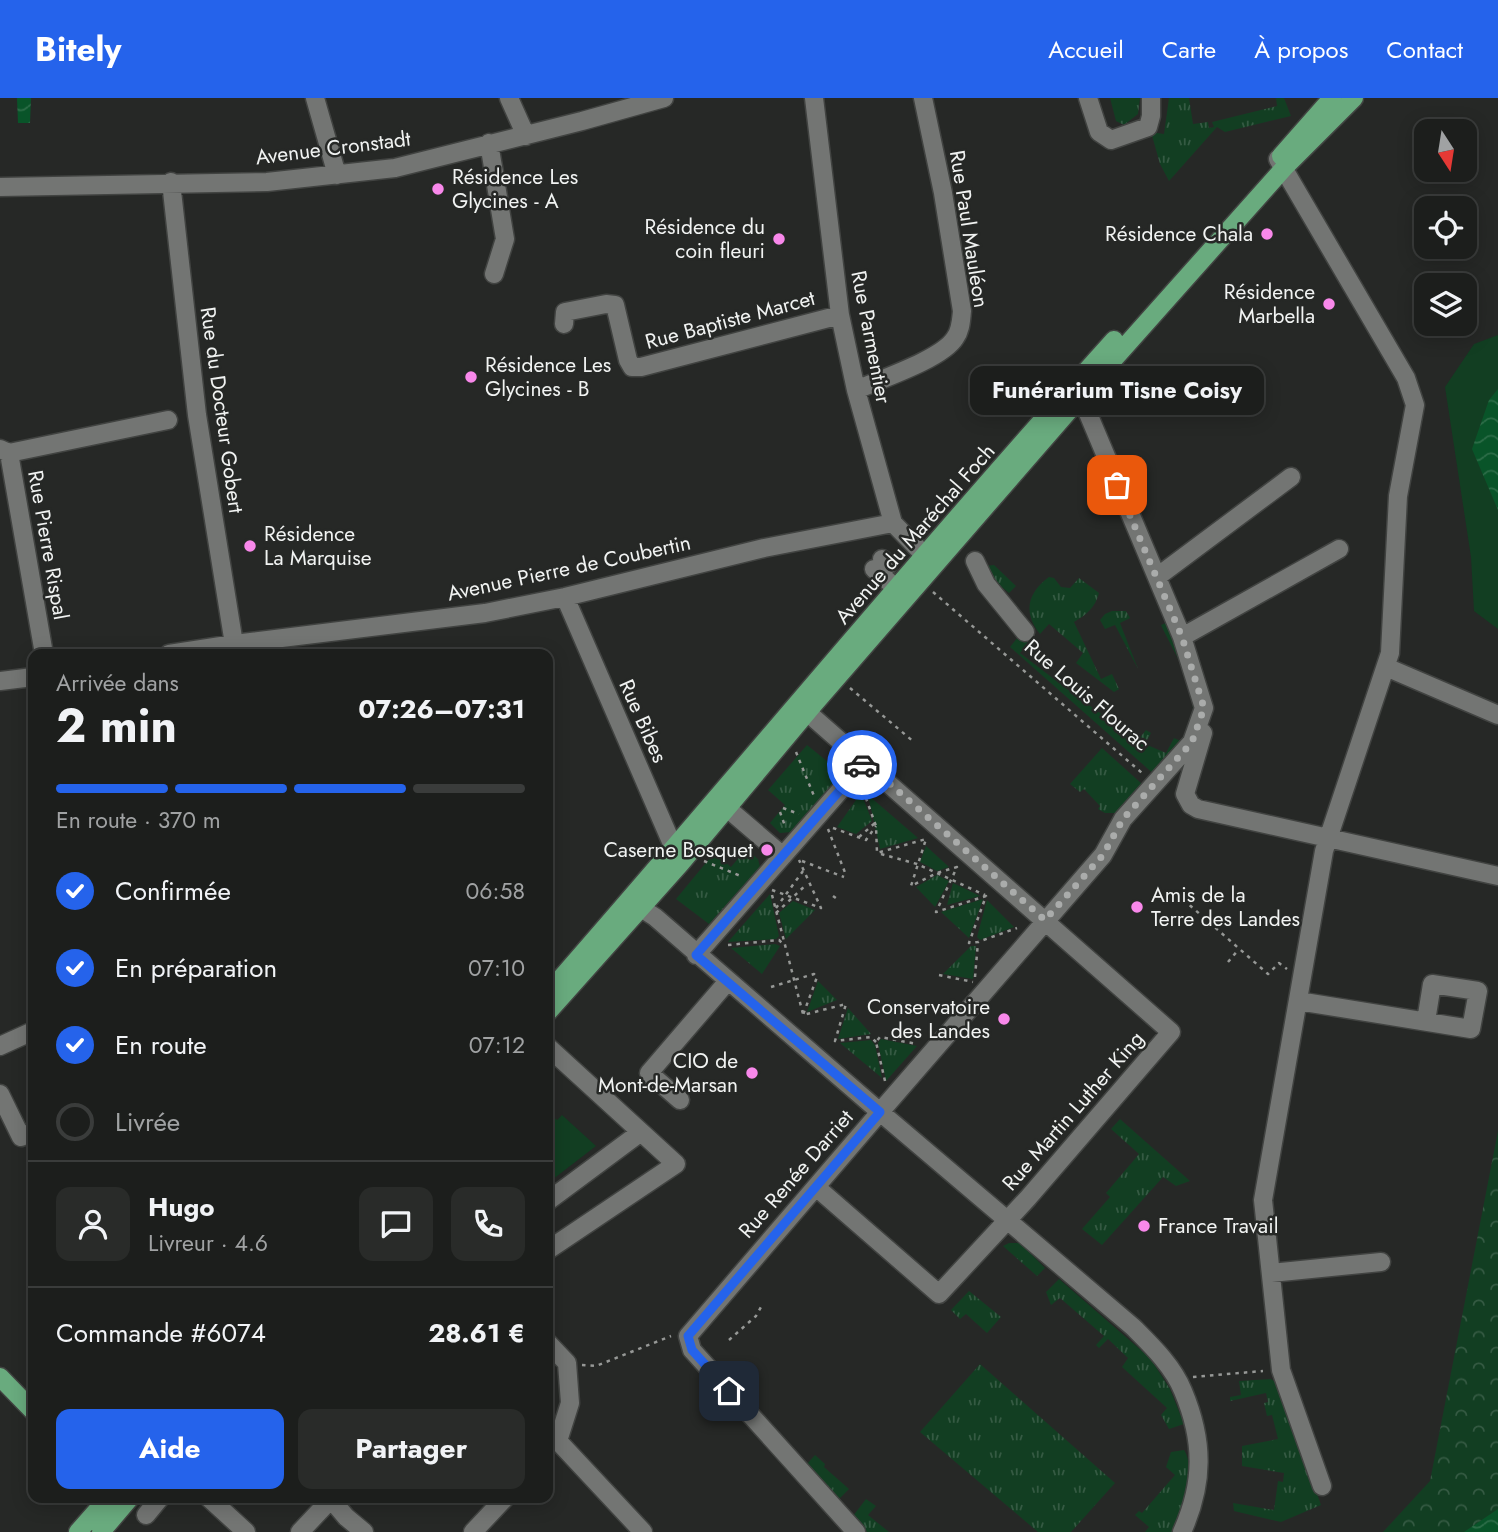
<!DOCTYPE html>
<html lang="fr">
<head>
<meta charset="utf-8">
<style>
	:root { --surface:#1c1e1c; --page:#292b29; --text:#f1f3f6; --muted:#a0a2a3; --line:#3a3c3b; --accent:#2563eb }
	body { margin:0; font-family:Jost,sans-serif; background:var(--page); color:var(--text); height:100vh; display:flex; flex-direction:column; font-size:26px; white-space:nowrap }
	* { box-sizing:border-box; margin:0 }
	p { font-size:23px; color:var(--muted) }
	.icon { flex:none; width:38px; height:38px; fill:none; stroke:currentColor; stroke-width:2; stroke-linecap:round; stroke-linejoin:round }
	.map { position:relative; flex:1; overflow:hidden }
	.details { position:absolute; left:28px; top:551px; width:525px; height:854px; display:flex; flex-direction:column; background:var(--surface); border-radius:14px; box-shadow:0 4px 18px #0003,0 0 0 2px var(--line) }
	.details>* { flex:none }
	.needle { width:46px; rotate:168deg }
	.fabs { position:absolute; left:1414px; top:21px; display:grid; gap:14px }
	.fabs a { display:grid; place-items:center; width:63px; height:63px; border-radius:14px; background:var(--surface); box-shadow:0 4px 18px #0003,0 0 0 2px var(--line); font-size:35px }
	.pin { position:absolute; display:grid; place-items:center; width:60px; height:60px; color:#fff; margin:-30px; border-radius:14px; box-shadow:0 4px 10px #0006 }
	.courier { position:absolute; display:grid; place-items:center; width:70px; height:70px; margin:-35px; border:5px solid #2563eb; border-radius:50%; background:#fff; color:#222; box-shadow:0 2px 9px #0007 }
	.bubble { position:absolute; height:49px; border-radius:14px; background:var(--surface); box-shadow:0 4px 18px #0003,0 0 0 2px var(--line); font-size:23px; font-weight:700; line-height:49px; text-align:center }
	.headline em { font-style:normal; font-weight:700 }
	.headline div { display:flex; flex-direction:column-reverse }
	.headline { display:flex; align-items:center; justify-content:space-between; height:119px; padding:0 28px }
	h1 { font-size:46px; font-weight:700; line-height:52px }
	.bar { display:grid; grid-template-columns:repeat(4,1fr); gap:10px 7px; align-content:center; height:84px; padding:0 28px }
	.bar i { height:9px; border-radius:5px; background:var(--line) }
	.bar .active { background:var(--accent) }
	.bar p { grid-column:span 4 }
	.line { display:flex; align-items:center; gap:18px; padding:0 28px; border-top:2px solid var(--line) }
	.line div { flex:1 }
	.round { display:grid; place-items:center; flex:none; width:74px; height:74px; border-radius:14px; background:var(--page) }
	ol { padding:0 28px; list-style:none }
	li { display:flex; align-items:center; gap:21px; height:77px }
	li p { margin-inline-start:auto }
	li .icon { padding:7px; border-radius:50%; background:var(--accent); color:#fff; stroke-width:4 }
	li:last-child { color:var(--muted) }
	li i { width:38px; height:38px; border:4px solid var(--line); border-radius:50% }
	.primary-button { display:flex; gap:14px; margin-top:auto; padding:14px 28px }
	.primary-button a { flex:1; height:80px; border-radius:14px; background:var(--accent); color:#fff; font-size:28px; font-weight:700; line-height:80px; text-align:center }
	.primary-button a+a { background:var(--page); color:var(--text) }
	header { display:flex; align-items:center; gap:42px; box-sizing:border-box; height:98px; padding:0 35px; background:var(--accent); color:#fff }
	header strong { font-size:33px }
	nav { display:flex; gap:38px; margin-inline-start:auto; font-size:24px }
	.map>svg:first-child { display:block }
	.grass { fill:url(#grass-tufts) }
	.forest { fill:url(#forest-crowns) }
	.green { fill:#123e22 }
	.water { fill:url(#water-waves) }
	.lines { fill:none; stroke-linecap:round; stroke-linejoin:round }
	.minor-casing { stroke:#414341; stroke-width:21 }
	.major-casing { stroke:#414341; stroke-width:21 }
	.path { stroke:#969896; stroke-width:2.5; stroke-dasharray:3.5 5; stroke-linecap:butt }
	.minor { stroke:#737573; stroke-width:18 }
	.major { stroke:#69ab7e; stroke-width:18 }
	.done { stroke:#aaacab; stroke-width:7; stroke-dasharray:0 12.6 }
	.route { stroke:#2563eb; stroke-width:9 }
	.poi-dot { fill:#f888ea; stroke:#262826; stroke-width:2.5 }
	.labels { text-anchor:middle; stroke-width:5; stroke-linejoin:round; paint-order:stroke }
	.street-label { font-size:21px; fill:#f1f3f2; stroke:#262826 }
	.poi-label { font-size:21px; fill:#f1f3f2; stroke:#262826; text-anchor:end }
</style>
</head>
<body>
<header>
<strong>Bitely</strong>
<nav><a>Accueil</a><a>Carte</a><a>À propos</a><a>Contact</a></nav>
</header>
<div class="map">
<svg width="1498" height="1434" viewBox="0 0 1498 1434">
	<defs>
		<pattern id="grass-tufts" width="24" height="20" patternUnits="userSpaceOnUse" patternTransform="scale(1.75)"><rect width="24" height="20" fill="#123e22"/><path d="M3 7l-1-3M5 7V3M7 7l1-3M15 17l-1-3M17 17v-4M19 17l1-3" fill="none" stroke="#355a43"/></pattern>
		<pattern id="forest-crowns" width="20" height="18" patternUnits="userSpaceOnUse" patternTransform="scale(1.75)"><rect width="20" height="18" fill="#123e22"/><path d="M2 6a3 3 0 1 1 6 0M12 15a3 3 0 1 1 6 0" fill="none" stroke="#355a43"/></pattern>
		<pattern id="water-waves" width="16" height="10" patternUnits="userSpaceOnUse" patternTransform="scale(1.75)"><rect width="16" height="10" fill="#095429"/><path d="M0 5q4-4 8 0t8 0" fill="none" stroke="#2d6d48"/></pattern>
	</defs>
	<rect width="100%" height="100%" fill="#262826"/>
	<!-- grass -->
	<path class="grass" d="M1110 0H1140L1138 16 1124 27 1116 23Z
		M1169 0H1189L1193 26 1208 24 1209 30 1214 29 1212 24 1277 8 1276 0H1284L1291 18 1225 34 1217 29 1169 83 1160 66 1151 34 1164 36Z
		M994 467 1016 488 1009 495 986 476 985 468Z
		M1049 479 1054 480 1061 489 1070 490 1079 480 1099 495C1095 510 1086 517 1074 524L1101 581 1112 576 1119 591 1114 594 1076 565 1083 555 1049 526 1040 536C1023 515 1027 495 1049 479Z
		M1112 513H1126L1130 520 1120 525 1138 571 1115 527 1105 531 1100 522 1105 516Z
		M1168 524C1181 557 1210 601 1192 637 1184 652 1167 665 1156 678L1010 549 1018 539 1029 545 1020 555 1076 598 1138 642 1146 632 1151 635 1145 646 1166 655 1174 640 1183 644C1209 606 1178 563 1161 527Z
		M807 647 843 676 792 734 780 735 770 725 785 707 768 692Z
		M1102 650 1142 686 1115 715H1105L1098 711 1100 708 1084 691 1080 694 1070 686Z
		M861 695 872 723 856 736 837 729Z
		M868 697 918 740 880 751Z
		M926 748 949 769 937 773 920 764Z
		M746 751 758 761 760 769 709 826 676 801 714 755 731 769Z
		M937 777 949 783 935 809 916 789Z
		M953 785 980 798 947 807Z
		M770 796 779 838 776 841 728 844Z
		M983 801 969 840 941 814Z
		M987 802 1014 829 980 842 977 839Z
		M793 803 815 812 786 841 779 815Z
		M775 846 780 848 762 876 731 850Z
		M971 848H976L973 881 943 876Z
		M818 883 837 902 807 914Z
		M848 910 871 936 838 941Z
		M881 941 917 948 886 983 878 945Z
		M871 942 875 947 882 980 840 945Z
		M1120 1021 1190 1083 1176 1088 1163 1079 1102 1147 1082 1131 1110 1099 1106 1095 1139 1056 1111 1031Z
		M1009 1145H1020L1045 1170 1037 1178 1003 1148Z
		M1059 1181 1150 1260 1170 1291 1184 1326 1169 1331 1161 1317 1167 1310 1122 1269 1128 1260 1108 1241 1099 1250 1096 1247 1104 1238 1060 1200 1051 1207 1046 1194Z
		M969 1193 1001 1219 987 1235 966 1216 960 1221 951 1212Z
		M980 1266 1115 1385 1071 1434H1038L920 1334Z
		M1271 1281 1278 1286 1321 1407 1281 1424 1234 1413 1233 1405 1274 1412 1278 1383 1283 1384 1284 1375 1242 1368V1348L1278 1341 1272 1317 1267 1318 1264 1305 1268 1304 1266 1295 1230 1303V1299L1241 1297 1239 1283Z
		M1184 1352C1197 1371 1181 1415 1172 1434H1145L1149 1429 1135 1417 1139 1413 1142 1415 1175 1377 1166 1369 1171 1354Z
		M815 1357 825 1366 824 1369 849 1391 838 1402 806 1367Z
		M866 1401 876 1408 868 1417 889 1434H867L853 1418Z"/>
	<!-- forest -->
	<path class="forest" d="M1498 1033V1434H1383L1430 1383Z"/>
	<!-- green -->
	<path class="green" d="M1498 237V531L1474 513 1471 459 1445 289 1474 246Z
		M548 1003 555 1010 550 1016 557 1022 562 1017 596 1048 548 1085Z"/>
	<!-- water -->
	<path class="water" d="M17 0H31L30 25H18Z
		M1498 291V412L1472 351 1489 302Z
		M1498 1411V1434H1464Z"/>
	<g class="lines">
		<defs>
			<path id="minor" d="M315 0 337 77
				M509 0 526 38
				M814 0 840 217 856 292 893 425 934 467
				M1088 0 1099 34 1111 42 1148 29 1151 18V0
				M489 45 505 141 494 176
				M1278 61 1406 280 1415 307 1398 398 1390 555 1324 753 1263 1102 1281 1272 1322 1388
				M171 84 197 317 234 546
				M0 89 267 84 395 70 582 23 664 0
				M564 226 565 214 606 206 615 207 628 262 632 269H641L840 217
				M1097 261 1134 307 1143 300
				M856 292C881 281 942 261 955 240 961 232 961 222 962 213L943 95 923 0
				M0 351 9 355 44 556
				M9 355 168 322
				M882 461 888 467
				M975 463 986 486 1025 534
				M874 471 897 491
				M1157 479 1291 379
				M565 499 679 762
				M1182 539 1339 451
				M169 556 234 546 485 515 565 499 764 450 893 425
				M1386 569 1498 617
				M0 583 33 579
				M807 614 1171 934 1028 1100 939 1196 816 1089
				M1203 635 1185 696 1191 707 1198 711 1498 778
				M727 710 783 758
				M630 803 655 819 880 1014 1103 757 1123 721 1192 644 1204 610 1182 539 1087 313 1069 293
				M696 857 865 664
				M1298 903 1471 931 1478 893 1432 886 1426 923
				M0 948 33 933
				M548 949 676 1066 548 1152
				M0 996 21 1039 33 1034
				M680 1002 649 975 728 883
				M548 1103 641 1034
				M1271 1175 1381 1164
				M548 1245 567 1265 570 1305 558 1343 643 1434
				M209 1400 246 1434
				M330 1400 346 1419 364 1434
				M146 1417 160 1400
				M300 1434 331 1401
				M473 1434 505 1400
				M856 1434 692 1252 688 1238 880 1014 1133 1229C1151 1247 1173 1268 1183 1293 1204 1343 1204 1385 1182 1434"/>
			<path id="major" d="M1281 58 1332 0
				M548 895C737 679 921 456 1114 242
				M548 914 681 765 815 605 1105 271 1284 70 1354 0
				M0 1279 33 1313
				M78 1434 108 1400
				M101 1434 130 1400"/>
		</defs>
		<!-- minor casing -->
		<use href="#minor" class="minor-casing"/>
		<!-- major casing -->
		<use href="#major" class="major-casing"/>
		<!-- path -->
		<path class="path" d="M933 494 1142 675
			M850 590 914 644
			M796 654 814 698
			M863 692 876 728 877 755 926 741 911 788 937 775 957 769 936 814 986 798 969 845 978 844 1017 830
			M783 710 799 716
			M780 714 785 728
			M833 730 866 742 876 728
			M828 731 846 777
			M859 739 875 725
			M881 756 917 766 985 797
			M704 763 743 779
			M802 763 844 779
			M772 792 821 810 799 762
			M1177 796 1268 876 1279 865 1287 871
			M772 797 803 916
			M833 798 837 801
			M776 810 803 773
			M776 815 807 786
			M1209 824 1217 820
			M728 847 779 842 783 846
			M1228 864 1239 851
			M939 877 973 884
			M975 879 978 844
			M771 889 814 876 817 879 803 917 846 906 835 943 871 939 876 944
			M885 983 876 944 880 939 917 946
			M729 1242 756 1218 761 1209
			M582 1267 596 1268 671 1238
			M1193 1279 1263 1273"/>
		<!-- minor -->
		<use href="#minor" class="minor"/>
		<!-- major -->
		<use href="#major" class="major"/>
	</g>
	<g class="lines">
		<!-- done -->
		<path class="done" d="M862 667 865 664 1045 822 1103 757 1123 721 1192 644 1204 610 1182 539 1117 387"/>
		<!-- route -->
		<path class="route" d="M729 1293 692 1252 688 1238 880 1014 696 857 862 667"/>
	</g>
	<!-- markers -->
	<g class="poi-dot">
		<circle cx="438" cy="91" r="7"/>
		<circle cx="1267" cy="136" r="7"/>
		<circle cx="779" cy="141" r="7"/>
		<circle cx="1329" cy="206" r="7"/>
		<circle cx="471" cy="279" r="7"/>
		<circle cx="250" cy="448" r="7"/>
		<circle cx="767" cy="752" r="7"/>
		<circle cx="1137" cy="809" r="7"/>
		<circle cx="1004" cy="921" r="7"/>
		<circle cx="752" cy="975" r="7"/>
		<circle cx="1144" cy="1128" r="7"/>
	</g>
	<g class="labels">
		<!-- street labels -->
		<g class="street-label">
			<text transform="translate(333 50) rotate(-7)" y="7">Avenue Cronstadt</text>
			<text transform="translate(969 131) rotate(81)" y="7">Rue Paul Mauléon</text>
			<text transform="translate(730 222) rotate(-15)" y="7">Rue Baptiste Marcet</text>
			<text transform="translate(871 239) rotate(79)" y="7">Rue Parmentier</text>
			<text transform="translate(222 312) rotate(82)" y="7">Rue du Docteur Gobert</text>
			<text transform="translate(915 436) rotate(-49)" y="7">Avenue du Maréchal Foch</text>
			<text transform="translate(48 447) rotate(80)" y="7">Rue Pierre Rispal</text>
			<text transform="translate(569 470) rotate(-12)" y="7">Avenue Pierre de Coubertin</text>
			<text transform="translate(1087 597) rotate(41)" y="7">Rue Louis Flourac</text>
			<text transform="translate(643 623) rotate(66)" y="7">Rue Bibes</text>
			<text transform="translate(1073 1013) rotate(-49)" y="7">Rue Martin Luther King</text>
			<text transform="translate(796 1076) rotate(-49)" y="7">Rue Renée Darriet</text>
		</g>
		<!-- poi labels -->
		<g class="poi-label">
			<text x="452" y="86" text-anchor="start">Résidence Les<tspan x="452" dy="24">Glycines - A</tspan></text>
			<text x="765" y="136">Résidence du<tspan x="765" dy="24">coin fleuri</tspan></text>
			<text x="1253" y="143">Résidence Chala</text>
			<text x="1315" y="201">Résidence<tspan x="1315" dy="24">Marbella</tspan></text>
			<text x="485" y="274" text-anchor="start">Résidence Les<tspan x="485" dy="24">Glycines - B</tspan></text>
			<text x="264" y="443" text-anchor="start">Résidence<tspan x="264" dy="24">La Marquise</tspan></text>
			<text x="753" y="759">Caserne Bosquet</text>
			<text x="1151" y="804" text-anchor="start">Amis de la<tspan x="1151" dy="24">Terre des Landes</tspan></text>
			<text x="990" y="916">Conservatoire<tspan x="990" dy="24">des Landes</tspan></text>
			<text x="738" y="970">CIO de<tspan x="738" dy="24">Mont-de-Marsan</tspan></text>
			<text x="1158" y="1135" text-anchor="start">France Travail</text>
		</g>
	</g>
</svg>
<div class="fabs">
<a><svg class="needle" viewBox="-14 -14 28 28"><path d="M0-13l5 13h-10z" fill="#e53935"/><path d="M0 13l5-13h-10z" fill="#a0a2a3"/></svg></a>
<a><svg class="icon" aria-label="locate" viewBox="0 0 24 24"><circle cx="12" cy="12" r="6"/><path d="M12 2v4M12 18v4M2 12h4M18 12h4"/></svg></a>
<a><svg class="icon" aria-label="layers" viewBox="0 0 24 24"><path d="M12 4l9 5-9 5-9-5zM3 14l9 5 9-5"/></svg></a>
</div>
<div class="pin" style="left:1117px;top:387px;background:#ea580c"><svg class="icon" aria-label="bag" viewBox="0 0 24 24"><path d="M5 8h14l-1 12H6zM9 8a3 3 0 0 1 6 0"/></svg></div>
<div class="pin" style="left:729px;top:1293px;background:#1f2937"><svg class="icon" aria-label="home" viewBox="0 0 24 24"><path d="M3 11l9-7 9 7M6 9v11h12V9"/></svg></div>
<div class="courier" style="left:862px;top:667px"><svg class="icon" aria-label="car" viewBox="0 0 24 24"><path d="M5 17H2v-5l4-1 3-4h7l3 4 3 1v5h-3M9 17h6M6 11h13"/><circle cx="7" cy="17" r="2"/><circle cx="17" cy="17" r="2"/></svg></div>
<div class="bubble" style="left:970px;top:268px;width:294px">Funérarium Tisne Coisy</div>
<section class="details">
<div class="headline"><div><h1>2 min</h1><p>Arrivée dans</p></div><em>07:26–07:31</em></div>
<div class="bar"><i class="active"></i><i class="active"></i><i class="active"></i><i></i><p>En route · 370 m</p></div>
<ol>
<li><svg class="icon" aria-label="check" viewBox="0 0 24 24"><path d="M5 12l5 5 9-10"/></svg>Confirmée<p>06:58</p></li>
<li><svg class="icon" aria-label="check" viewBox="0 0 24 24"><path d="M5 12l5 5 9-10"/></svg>En préparation<p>07:10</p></li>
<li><svg class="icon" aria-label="check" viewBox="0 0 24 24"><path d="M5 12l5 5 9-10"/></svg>En route<p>07:12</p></li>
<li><i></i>Livrée</li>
</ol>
<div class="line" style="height:126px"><a class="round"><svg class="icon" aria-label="person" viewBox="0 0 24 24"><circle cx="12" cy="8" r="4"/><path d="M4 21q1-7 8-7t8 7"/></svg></a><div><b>Hugo</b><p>Livreur · 4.6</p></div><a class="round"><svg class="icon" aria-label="chat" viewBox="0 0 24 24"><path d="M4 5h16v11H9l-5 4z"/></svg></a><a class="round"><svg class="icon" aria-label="phone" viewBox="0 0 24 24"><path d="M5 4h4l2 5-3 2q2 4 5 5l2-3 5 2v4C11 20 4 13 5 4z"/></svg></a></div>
<div class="line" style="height:91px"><div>Commande #6074</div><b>28.61 €</b></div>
<div class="primary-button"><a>Aide</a><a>Partager</a></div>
</section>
</div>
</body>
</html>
